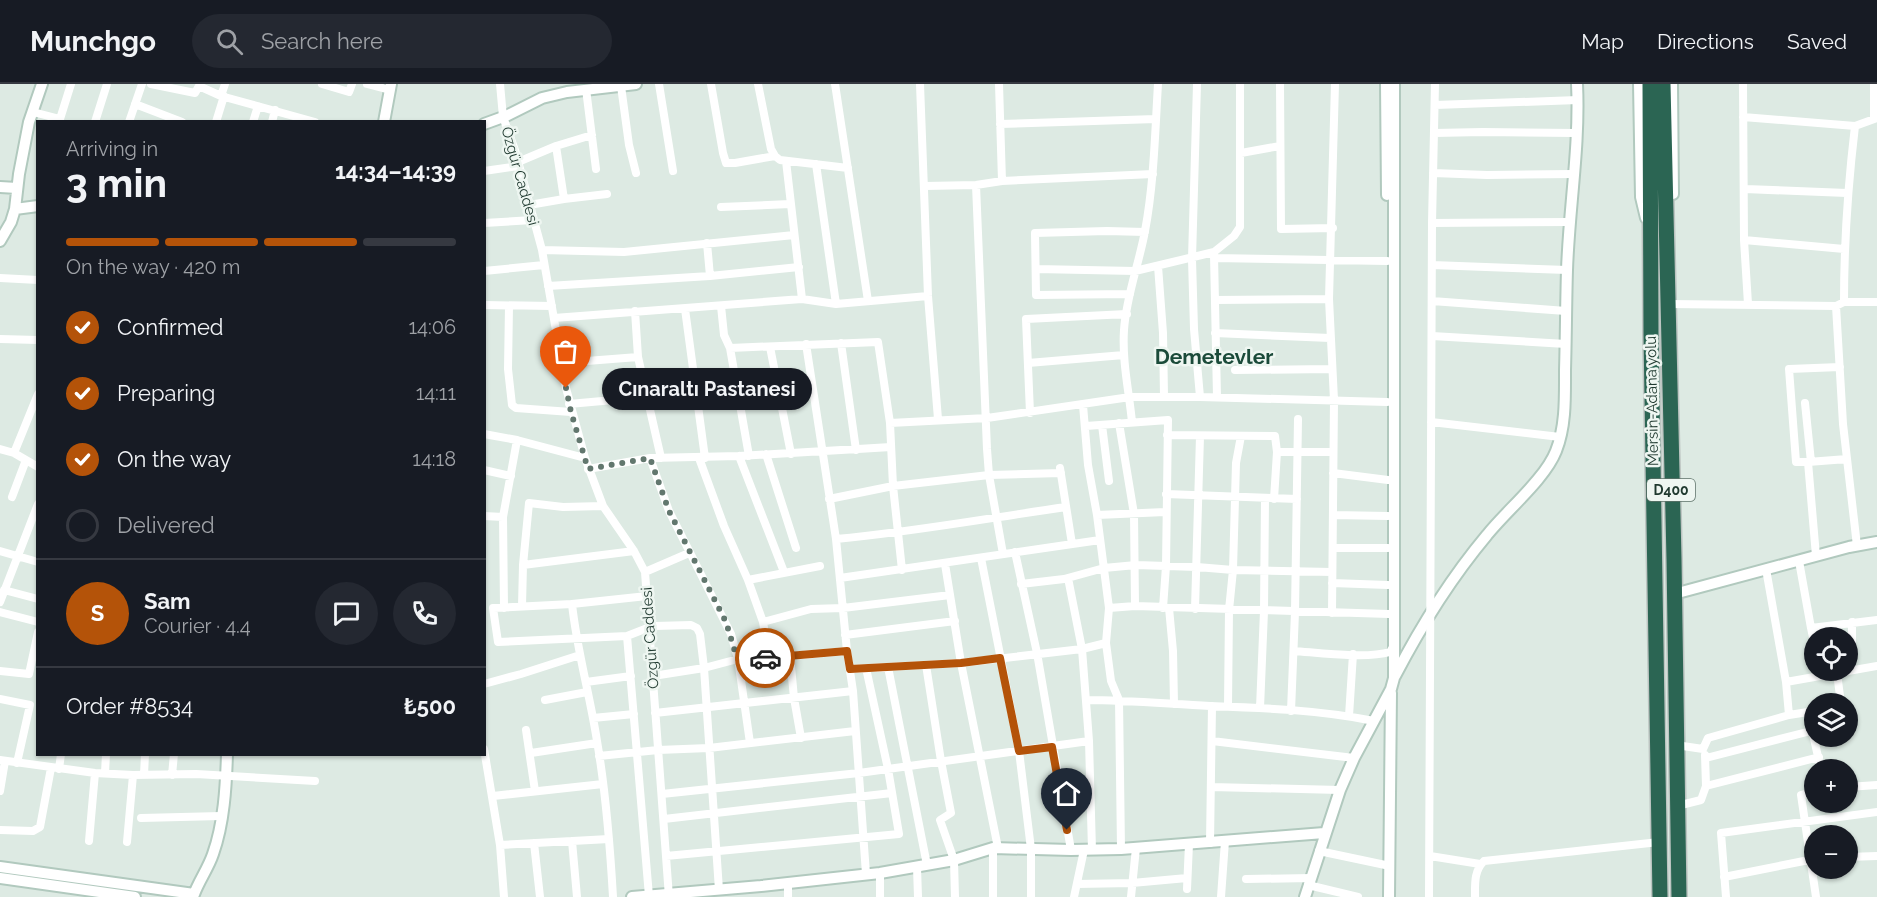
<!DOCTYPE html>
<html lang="en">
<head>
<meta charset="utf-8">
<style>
	:root { --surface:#171b24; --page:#242831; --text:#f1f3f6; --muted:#9ea1a6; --line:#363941; --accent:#b45309 }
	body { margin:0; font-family:Raleway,sans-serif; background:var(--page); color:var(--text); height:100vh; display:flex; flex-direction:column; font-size:22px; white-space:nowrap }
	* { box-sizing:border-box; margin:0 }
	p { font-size:20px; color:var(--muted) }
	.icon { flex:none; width:33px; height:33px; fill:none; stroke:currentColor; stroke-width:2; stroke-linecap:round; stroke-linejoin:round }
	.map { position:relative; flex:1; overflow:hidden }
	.side { position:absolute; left:36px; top:36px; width:450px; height:636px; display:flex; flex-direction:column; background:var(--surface); border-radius:0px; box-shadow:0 2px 4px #0004 }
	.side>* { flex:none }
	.buttons { position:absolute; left:1804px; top:543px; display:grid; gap:12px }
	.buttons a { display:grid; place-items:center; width:54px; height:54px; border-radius:50%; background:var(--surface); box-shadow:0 2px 4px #0004; font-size:30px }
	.pin { position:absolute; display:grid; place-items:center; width:51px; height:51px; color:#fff; margin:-62px -26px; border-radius:50% 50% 50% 0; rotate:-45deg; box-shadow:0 0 6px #0007 }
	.pin .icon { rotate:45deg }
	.courier { position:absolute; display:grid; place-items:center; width:60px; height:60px; margin:-30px; border:4px solid #b45309; border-radius:50%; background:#fff; color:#222; box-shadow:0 2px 8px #0007 }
	.bubble { position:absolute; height:42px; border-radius:21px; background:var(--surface); box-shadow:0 2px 4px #0004; font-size:20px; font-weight:700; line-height:42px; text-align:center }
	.overview em { font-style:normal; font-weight:700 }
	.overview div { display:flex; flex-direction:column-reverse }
	.overview { display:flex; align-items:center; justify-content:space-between; height:102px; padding:0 30px }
	h1 { font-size:39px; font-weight:700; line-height:45px }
	.bar { display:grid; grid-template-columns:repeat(4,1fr); gap:9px 6px; align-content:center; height:72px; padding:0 30px }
	.bar i { height:8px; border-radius:4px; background:var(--line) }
	.bar .active { background:var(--accent) }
	.bar p { grid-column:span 4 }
	.line { display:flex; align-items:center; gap:15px; padding:0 30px; border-top:2px solid var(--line) }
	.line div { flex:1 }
	.round { display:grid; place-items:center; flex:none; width:63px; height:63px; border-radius:32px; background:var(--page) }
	ol { padding:0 30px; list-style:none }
	li { display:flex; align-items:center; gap:18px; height:66px }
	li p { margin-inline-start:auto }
	li .icon { padding:6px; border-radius:50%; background:var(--accent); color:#fff; stroke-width:4 }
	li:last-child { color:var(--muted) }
	li i { width:33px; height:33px; border:3px solid var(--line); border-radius:50% }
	header { display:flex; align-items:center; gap:36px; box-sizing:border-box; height:84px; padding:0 30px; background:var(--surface); border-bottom:2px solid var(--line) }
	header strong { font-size:28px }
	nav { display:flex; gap:33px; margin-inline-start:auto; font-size:21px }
	.search { width:420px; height:54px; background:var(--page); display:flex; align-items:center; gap:15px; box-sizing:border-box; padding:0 21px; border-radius:33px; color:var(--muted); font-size:22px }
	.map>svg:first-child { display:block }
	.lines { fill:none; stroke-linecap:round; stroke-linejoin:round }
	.secondary-casing { stroke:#b1c9be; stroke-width:14 }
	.highway-casing { stroke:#bcc4c1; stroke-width:18 }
	.street { stroke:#fff; stroke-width:8 }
	.secondary { stroke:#fff; stroke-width:10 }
	.highway { stroke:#2b6553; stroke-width:15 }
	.done { stroke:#62776e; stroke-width:6; stroke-dasharray:0 10.8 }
	.route { stroke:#b45309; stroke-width:8 }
	.labels { text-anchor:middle; stroke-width:5; stroke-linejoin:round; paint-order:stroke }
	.shield { fill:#eef6f1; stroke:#5d7269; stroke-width:1.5 }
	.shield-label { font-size:14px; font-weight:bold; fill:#1f392f }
	.street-label { font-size:15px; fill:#1f392f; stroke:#eef6f1 }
	.district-label { font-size:21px; font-weight:bold; fill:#1b4b3a; stroke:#eef6f1 }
</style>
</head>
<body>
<header>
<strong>Munchgo</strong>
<div class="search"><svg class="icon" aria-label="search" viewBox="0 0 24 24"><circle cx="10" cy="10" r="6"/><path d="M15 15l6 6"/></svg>Search here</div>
<nav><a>Map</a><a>Directions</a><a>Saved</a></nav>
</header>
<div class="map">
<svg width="1877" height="813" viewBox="0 0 1877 813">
	<rect width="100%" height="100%" fill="#ddeae3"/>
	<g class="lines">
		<defs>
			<path id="secondary" d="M1386 0 1387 111
				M1639 0 1641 113 1646 134
				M1672 0 1673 110
				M384 38 391 0
				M484 40 506 32 542 14 567 8 636 0
				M0 103 17 104
				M15 125 38 122
				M0 157 11 138 15 125 19 90 29 38 42 0
				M1674 510 1849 463 1877 458
				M1395 592C1421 542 1451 494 1487 451 1507 426 1545 395 1556 367 1566 342 1565 313 1565 286 1566 253 1566 219 1567 186 1569 124 1580 62 1577 0
				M0 783 194 810
				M0 794 135 813
				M193 813C198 798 208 785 213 770 224 739 226 703 227 670
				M632 813 761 802 880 789 954 776 993 764 1071 766 1121 765 1324 749
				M1305 813 1340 706 1354 674 1391 605 1394 594V0
				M1389 813 1391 609"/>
			<path id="highway" d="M1650 0 1651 251 1660 813
				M1663 0 1674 475 1679 813"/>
		</defs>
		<!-- secondary casing -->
		<use href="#secondary" class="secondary-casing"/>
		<!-- highway casing -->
		<use href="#highway" class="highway-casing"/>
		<!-- street -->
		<path class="street" d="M151 0 195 9 199 2 221 12 315 38
			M322 0 349 8 352 0
			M367 0 390 6
			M500 0 503 33 515 66 542 166 566 304 585 374 603 422 634 467 645 488 669 813
			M659 0 673 87
			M711 0 723 69 726 79H735L775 72
			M758 0 771 65 775 72 780 76 848 84
			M835 0 868 217
			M920 0 928 212 938 335
			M999 0 1002 97
			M1197 0 1192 175 1194 245 1200 313
			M1280 0 1281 145 1333 144
			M1743 0 1744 156 1748 220
			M1874 0V34
			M621 2 629 61 636 89
			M586 5 596 85
			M221 12 225 0
			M135 20 182 38
			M1435 21 1578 16
			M33 28 60 35 71 0
			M1743 33 1855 42 1877 34
			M95 38 107 0
			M129 38 142 0
			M216 38 224 12
			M253 38 258 22
			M272 38 275 26
			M1000 40 1156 35
			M1434 49 1483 48 1576 49
			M556 62 564 115
			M1241 69 1280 62
			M786 77 802 215
			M518 78 556 62 592 51
			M816 80 836 220
			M484 87 519 82
			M1433 89 1487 91 1573 90
			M976 101 987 365 989 391 1003 470
			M925 102 976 101 1002 97 1153 90
			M1745 105 1847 109
			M529 121 564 115 607 110
			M721 123 790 120
			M484 139 533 136
			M1432 139 1569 138
			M1744 156 1844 165
			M707 159 710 192
			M542 166 624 168 794 151
			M1214 171 1217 313
			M1214 174 1387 177
			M1432 181 1567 186
			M1158 182 1163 249 1164 313
			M1036 185 1135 187 1214 168 1234 152 1240 143V0
			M484 187 544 181
			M0 194 38 196
			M548 202 710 192 799 183
			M1130 210 1036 211 1035 149 1107 147 1145 148
			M1215 216 1329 215
			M1432 217 1566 227
			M1844 218C1844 158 1848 101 1855 42
			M1668 220 1836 222 1844 218H1877
			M484 221 552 222
			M509 222 508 285 512 321 516 324 571 328
			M721 222 724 251 730 264 749 372
			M1836 222 1843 340 1857 462
			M685 225 705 374
			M635 227 638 273 661 374
			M554 234 802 215 836 220 928 212
			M1215 249 1330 254
			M1432 252 1566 260
			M0 255 38 256
			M841 259 856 366
			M806 260 836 455 847 567 853 607 866 790
			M770 263 791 370
			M730 264 878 258 890 339 893 402 902 486
			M561 279 638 273
			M1028 279 1124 271
			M1235 286 1331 285
			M1805 319 1811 378
			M569 320 647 313
			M1083 321 1088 381 1097 431 1109 524 1106 559 1111 597 1119 616 1121 765
			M1030 329 1026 235 1127 230
			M1132 338C1129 307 1122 278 1124 246 1126 213 1139 180 1145 147 1154 99 1155 49 1158 0
			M1431 338 1560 353
			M890 339 987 334 1130 313H1200L1387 318
			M1119 339 1134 430 1135 522
			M1102 341 1109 397
			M1086 342 1168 336 1166 482 1163 524
			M484 350 517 356 585 374
			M1167 351 1275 352 1277 368 1274 415
			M0 365 14 369 38 383
			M1277 368H1333
			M14 369 38 310
			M766 370 796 464
			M739 372 784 488
			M650 374 669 427 731 550 738 575 750 659
			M699 374 724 442 748 496 763 538 769 574
			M1808 378H1796L1789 285 1840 283
			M1060 384 1072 460
			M588 385 650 374 739 372 891 363
			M484 386 511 392
			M1333 389 1388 396
			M1166 410 1297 415
			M12 413 26 376
			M829 415 893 402 989 391 1061 389
			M1097 431 1165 428
			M1333 431 1388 432
			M484 432 503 433
			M836 455C913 448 989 434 1066 423
			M1333 464H1388
			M0 467 38 478
			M1015 468 1037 569 1071 766
			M1816 472 1808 378 1847 375
			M981 474 1019 667 1031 765V813
			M1799 477 1811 544 1877 536
			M945 480 961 579 998 764
			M523 481 634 467
			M1766 485 1786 598 1789 631
			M645 488 689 469
			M840 494 1100 456
			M1068 494 1082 565 1089 657 1092 766
			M748 496 820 482
			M1332 499 1388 501
			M1021 500 1064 495 1104 484 1136 481 1197 483 1233 486 1332 488
			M4 506 38 515
			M647 512 572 520 493 524 498 558 627 552 650 543 655 542 691 541 697 544 700 550 704 584 719 806
			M0 518 38 420
			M572 520C577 567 590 611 597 657 606 709 610 761 613 813
			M522 522 523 481 529 419 563 423 603 422
			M504 524 503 433 517 356
			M1109 524 1135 522 1389 530
			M1169 524 1173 567 1174 620
			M1195 525 1200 352
			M0 528 38 538
			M1332 529 1334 316 1329 215 1335 0
			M763 538 811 525 843 524 950 511
			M1811 544 1815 563
			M845 551 955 537
			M627 552 649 812
			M1848 561 1852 560V538
			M1294 567C1321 569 1366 575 1390 568L1393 563
			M790 572 794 614 801 654
			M926 581 941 677 951 729 940 736 954 776 955 813
			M888 583 927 781
			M850 585 961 579 1082 565 1106 559
			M0 587 29 590 38 548
			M1837 589 1841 620
			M653 592 704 584 738 575 769 574 847 567
			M586 598 631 592
			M1786 598 1877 582
			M484 600 521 590 580 571
			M0 615 30 621 17 679
			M545 616 587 608
			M1087 616C1128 616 1169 620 1210 622 1265 624 1320 626 1374 637
			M1228 622 1229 526 1233 486 1236 379 1241 352
			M1260 624 1264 527 1265 414
			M1291 627 1295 528 1298 335
			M655 629 853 607
			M1349 632 1353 570
			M593 634 634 630
			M526 646 535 707
			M1212 657 1354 674
			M1676 661 1703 665 1708 654 1789 631 1808 628 1821 686
			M484 665 500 761 504 813
			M531 669 597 659
			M1705 671 1706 702
			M599 672 658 666 709 664 855 647
			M1706 674 1811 647
			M0 676 95 689 133 691 196 690 315 697
			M59 685 61 670
			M105 689 106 670
			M144 691 145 670
			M172 691 174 670
			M1211 703 1340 706
			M1848 703 1877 701
			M0 707 5 677
			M1815 707 1801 711 1816 813
			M662 710 859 689 1089 657
			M493 712 603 700
			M1677 722 1701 716 1706 702 1819 673
			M141 734 221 732
			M664 735 892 709
			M0 746 33 747 40 743 51 684
			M89 757 95 689
			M572 757 577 813
			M127 758 133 691
			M534 759 540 813
			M1210 759 1212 622
			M500 761 609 755
			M993 764V813
			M1319 767 1390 782
			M666 772 899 750 888 685 866 584
			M1430 772 1480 780
			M1848 773 1877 772
			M917 783 918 813
			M880 789V813
			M1724 793 1814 775
			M1246 795 1311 794
			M1077 800 1132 799 1187 794
			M1308 801 1358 813
			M1187 805 1189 760
			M788 813V799
			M1074 813 1084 766
			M1131 813 1136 764
			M1221 813 1225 757
			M1429 813 1432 139 1435 0
			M1475 813C1475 799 1474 787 1484 777L1659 758
			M1726 813 1721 749 1877 728"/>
		<!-- secondary -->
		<use href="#secondary" class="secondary"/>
		<!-- highway -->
		<use href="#highway" class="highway"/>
	</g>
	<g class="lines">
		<!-- done -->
		<path class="done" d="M566 304 571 328 588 385 650 374 669 427 726 538 736 571 738 575 765 574"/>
		<!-- route -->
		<path class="route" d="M765 574 847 567 850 585 961 579 1000 574 1019 667 1052 663 1067 746"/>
	</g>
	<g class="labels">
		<!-- shield labels -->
		<rect class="shield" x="1647" y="395" width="48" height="22" rx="4.5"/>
		<g class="shield-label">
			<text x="1671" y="411">D400</text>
		</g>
		<!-- street labels -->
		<g class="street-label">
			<text transform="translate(520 92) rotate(74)" y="5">Özgür Caddesi</text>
			<text transform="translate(1652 317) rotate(-91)" y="5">Mersin-Adana yolu</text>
			<text transform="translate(650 554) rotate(-94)" y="5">Özgür Caddesi</text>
		</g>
		<!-- district labels -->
		<g class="district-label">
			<text x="1214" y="280">Demetevler</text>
		</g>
	</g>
</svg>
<div class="buttons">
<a><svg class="icon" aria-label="locate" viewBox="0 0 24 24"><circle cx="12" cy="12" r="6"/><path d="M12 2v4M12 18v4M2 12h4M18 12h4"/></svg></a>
<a><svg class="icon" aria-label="layers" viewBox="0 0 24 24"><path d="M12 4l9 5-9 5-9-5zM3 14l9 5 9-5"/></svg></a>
<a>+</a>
<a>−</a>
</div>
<div class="pin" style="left:566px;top:304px;background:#ea580c"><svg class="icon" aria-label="bag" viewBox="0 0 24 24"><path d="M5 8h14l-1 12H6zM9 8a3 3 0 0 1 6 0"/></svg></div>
<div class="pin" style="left:1067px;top:746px;background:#1f2937"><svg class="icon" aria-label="home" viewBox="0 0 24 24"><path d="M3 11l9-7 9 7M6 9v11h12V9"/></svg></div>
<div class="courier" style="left:765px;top:574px"><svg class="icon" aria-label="car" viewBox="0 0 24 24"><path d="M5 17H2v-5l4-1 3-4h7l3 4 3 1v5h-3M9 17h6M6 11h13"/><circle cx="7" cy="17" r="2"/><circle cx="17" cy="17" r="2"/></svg></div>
<div class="bubble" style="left:602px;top:284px;width:210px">Cınaraltı Pastanesi</div>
<section class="side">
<div class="overview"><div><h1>3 min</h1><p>Arriving in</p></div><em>14:34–14:39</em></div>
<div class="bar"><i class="active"></i><i class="active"></i><i class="active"></i><i></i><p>On the way · 420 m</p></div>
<ol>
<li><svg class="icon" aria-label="check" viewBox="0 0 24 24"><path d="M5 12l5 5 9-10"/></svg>Confirmed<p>14:06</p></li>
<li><svg class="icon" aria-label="check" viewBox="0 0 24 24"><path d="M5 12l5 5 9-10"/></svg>Preparing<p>14:11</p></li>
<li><svg class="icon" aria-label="check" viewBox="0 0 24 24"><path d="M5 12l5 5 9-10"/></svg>On the way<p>14:18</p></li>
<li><i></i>Delivered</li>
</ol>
<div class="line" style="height:108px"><b class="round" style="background:var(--accent);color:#fff">S</b><div><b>Sam</b><p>Courier · 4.4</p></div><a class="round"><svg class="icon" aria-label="chat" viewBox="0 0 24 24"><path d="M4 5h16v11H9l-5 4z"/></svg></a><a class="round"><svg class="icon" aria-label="phone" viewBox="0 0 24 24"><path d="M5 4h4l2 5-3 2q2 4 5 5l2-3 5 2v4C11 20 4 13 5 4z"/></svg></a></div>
<div class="line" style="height:78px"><div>Order #8534</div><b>₺500</b></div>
</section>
</div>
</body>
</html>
